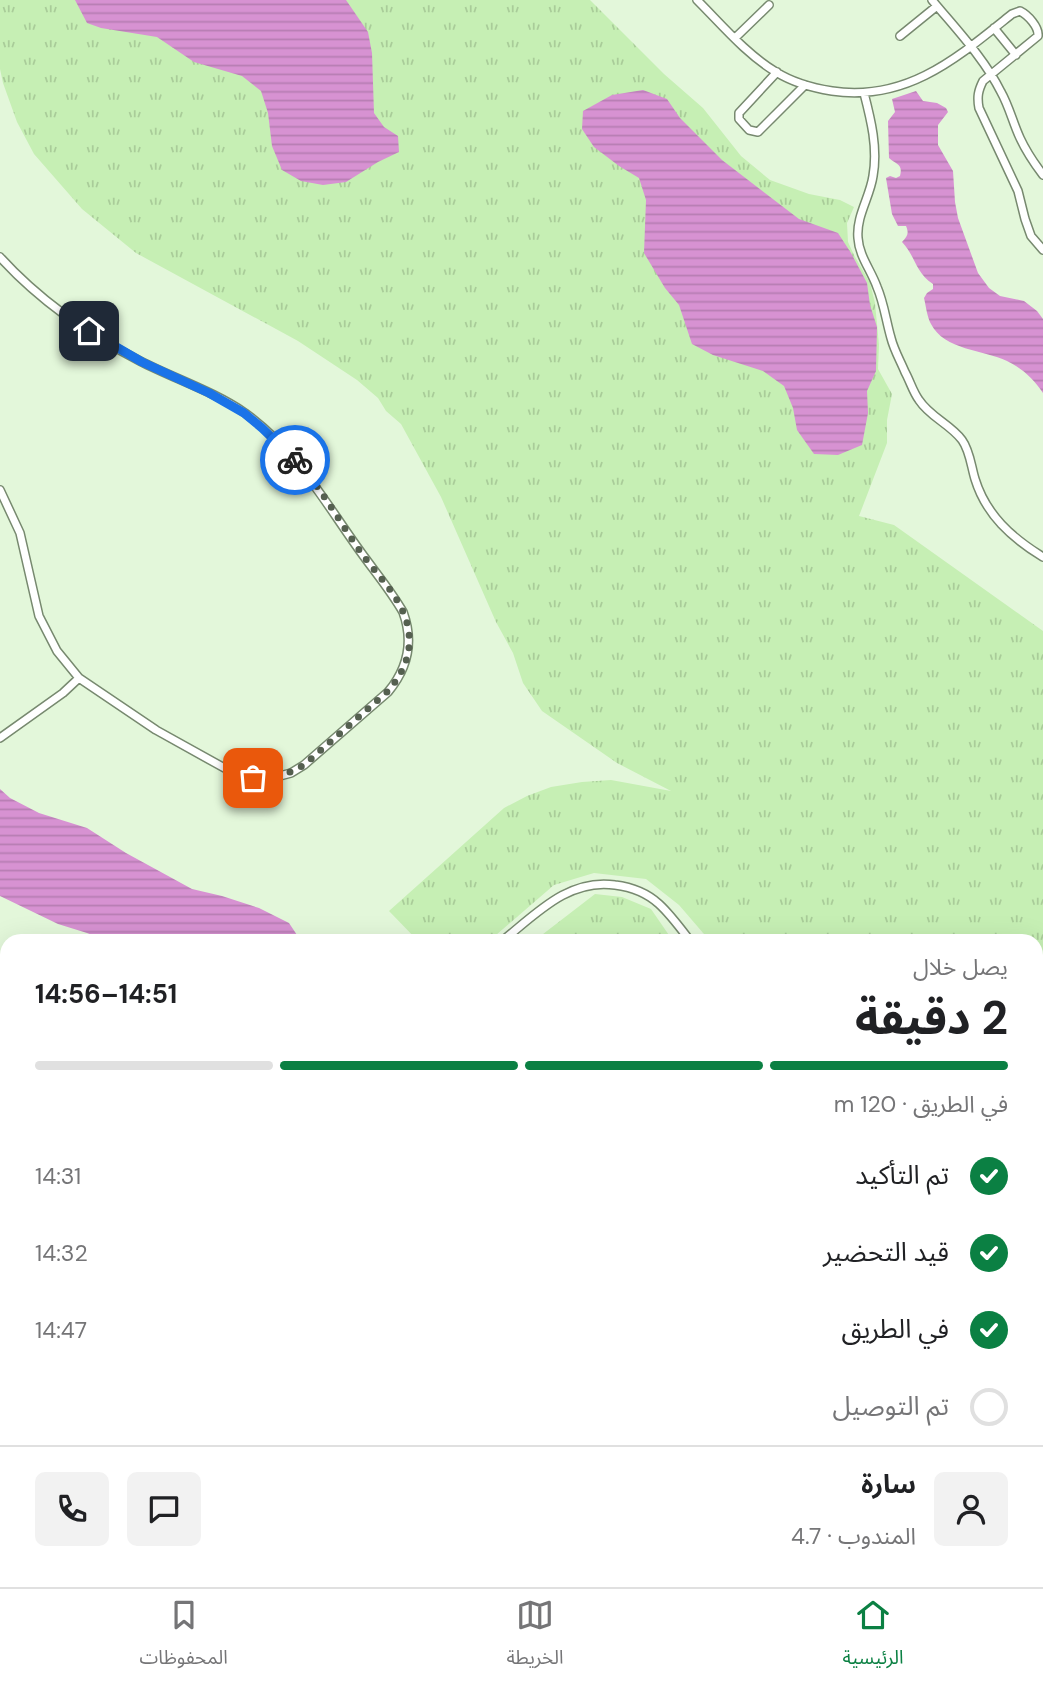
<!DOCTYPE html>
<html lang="ar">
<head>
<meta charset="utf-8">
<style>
	:root { --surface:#fff; --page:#f2f2f2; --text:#202124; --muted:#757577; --line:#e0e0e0; --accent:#0b8043 }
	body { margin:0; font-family:"DM Sans","Noto Sans Arabic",sans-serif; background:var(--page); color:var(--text); direction:rtl; height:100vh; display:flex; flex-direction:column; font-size:26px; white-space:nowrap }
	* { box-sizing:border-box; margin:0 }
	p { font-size:23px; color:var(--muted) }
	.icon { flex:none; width:38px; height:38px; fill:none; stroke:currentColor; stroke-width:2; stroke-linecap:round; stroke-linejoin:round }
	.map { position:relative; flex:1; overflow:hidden; direction:ltr }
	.panel { position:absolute; left:0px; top:934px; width:1043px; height:653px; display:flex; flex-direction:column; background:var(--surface); border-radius:21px 21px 0 0; box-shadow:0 7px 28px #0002; direction:rtl }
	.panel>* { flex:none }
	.pin { position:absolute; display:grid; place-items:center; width:60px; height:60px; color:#fff; margin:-30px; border-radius:14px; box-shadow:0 4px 10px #0006 }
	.courier { position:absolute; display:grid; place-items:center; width:70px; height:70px; margin:-35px; border:5px solid #1a73e8; border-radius:50%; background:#fff; color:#222; box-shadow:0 2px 9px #0007 }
	.headline em { font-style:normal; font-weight:700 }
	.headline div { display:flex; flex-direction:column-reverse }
	.headline { display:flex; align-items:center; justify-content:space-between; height:119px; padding:0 35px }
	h1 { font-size:46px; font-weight:700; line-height:52px }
	.bar { display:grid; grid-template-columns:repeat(4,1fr); gap:10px 7px; align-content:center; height:84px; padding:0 35px }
	.bar i { height:9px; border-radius:5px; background:var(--line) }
	.bar .current { background:var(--accent) }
	.bar p { grid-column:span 4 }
	.line { display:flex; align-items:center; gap:18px; padding:0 35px; border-top:2px solid var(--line) }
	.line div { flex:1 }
	.round { display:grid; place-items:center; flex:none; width:74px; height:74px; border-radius:10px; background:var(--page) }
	ol { padding:0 35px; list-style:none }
	li { display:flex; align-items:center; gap:21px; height:77px }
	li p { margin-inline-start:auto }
	li .icon { padding:7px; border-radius:50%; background:var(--accent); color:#fff; stroke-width:4 }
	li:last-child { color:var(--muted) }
	li i { width:38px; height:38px; border:4px solid var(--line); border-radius:50% }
	.dock { display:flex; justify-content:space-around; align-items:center; height:98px; border-top:2px solid var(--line); background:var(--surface); font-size:19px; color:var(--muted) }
	.dock a { display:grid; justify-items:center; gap:4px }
	.dock .current { color:var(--accent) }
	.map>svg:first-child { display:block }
	.grass { fill:url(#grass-tufts) }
	.water { fill:url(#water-rules) }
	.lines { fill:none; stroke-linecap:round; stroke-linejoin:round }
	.lane-casing { stroke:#77896f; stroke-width:10 }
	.secondary-casing { stroke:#77896f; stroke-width:24 }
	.lane { stroke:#fff; stroke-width:7 }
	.secondary { stroke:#fff; stroke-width:21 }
	.done { stroke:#556050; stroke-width:7; stroke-dasharray:0 12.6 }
	.route { stroke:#1a73e8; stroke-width:9 }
</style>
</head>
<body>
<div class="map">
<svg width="1043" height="1587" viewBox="0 0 1043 1587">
	<defs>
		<pattern id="grass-tufts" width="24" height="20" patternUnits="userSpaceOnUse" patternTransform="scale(1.75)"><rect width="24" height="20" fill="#c6efb4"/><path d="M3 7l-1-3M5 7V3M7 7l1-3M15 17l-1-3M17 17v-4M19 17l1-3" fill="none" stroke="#a9cc99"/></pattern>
		<pattern id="water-rules" width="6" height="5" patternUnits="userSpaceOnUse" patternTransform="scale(1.75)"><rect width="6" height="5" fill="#d792d2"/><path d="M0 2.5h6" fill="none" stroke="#b77db3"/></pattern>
	</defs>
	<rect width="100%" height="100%" fill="#e3f7da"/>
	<!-- grass -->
	<path class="grass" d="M0 0H590L664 74 703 108 741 156 770 180 809 194 840 200 854 207 847 223 848 242 854 255 870 283 875 303 879 345 878 369 892 394 887 420V443L859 516 894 525 1043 631V1248L1036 1244V942L710 941 679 905 646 879 594 873 554 885 489 941H418L389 911 504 808 527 796 551 787 582 782 611 780 671 791 617 763 542 711 523 683 513 653 496 622 441 497 401 424 386 411 378 398 357 380 298 341 136 253 82 209 34 154 17 122 3 83 0 69Z
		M595 894 622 897 651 909 673 941H534Z
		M1036 1277 1043 1280V1383L1036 1379Z
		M1036 1418 1043 1422V1541L1036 1534Z
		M0 1529 7 1532V1580H129L143 1587H0Z"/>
	<!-- water -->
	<path class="water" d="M75 0H346L368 32 372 53 374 113 384 127 398 136 399 152 378 162 346 182 323 185 301 181 282 170 272 146 268 113 261 91 242 76 194 62 157 37 101 28 87 23Z
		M643 90 667 99 680 118 722 160 799 219 838 233 851 253 867 283 870 305 877 327 876 371 867 391 868 413 862 445 838 455 814 454 797 430 793 408 784 386 763 371 713 355 692 344 679 305 665 288 644 253 646 200 639 178 619 166 594 147 582 129 583 111 612 95Z
		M916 91 923 101 937 103 946 108 948 112 938 125V145L953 171 955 202 958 218 978 273 989 288 1000 296 1024 301 1037 311 1043 319V393C1034 379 1022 368 1007 361 984 350 944 350 931 324 927 317 926 306 924 298L927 293 933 289V284C915 272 916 257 902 242 908 236 909 233 906 226H898L892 214 886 178 890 176 896 178 900 176C903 164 897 165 889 158L888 121 895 112 892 99Z
		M0 789 10 798 39 813 87 828 126 853 192 889 222 896 259 908 289 923 301 941H107L87 933 58 924 0 896Z
		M1036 1551 1043 1560V1587H869L867 1580H1036Z"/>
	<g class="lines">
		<defs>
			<path id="lane" d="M697 0C722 25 746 54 776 72 792 82 813 88 832 91 907 102 957 58 1012 14L1020 11C1028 15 1039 27 1038 36L983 81C978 91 977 97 979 108L1018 191 1025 219 1031 236 1043 250
				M932 0C956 29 984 58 1001 92 1009 106 1013 123 1020 138 1026 151 1034 163 1043 175
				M994 28 1016 55
				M900 36 937 6
				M735 38 769 5
				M777 72 739 113V119L749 130 758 132 805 85
				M864 93C871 120 878 148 873 176 870 197 856 216 858 238 859 256 871 270 877 287 884 303 886 321 891 338 894 350 900 360 905 372 910 381 913 392 919 400 930 417 950 424 962 440 970 451 971 466 975 479 986 515 1012 538 1043 557
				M0 257C40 301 88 334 140 361 175 379 213 391 245 413 297 451 324 501 360 551 375 572 391 591 403 612 414 642 408 668 388 692L304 765 291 773 276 777 263 779 242 776 228 770 156 730 79 678 57 651 39 616 20 533 0 490
				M0 738 63 693 79 678
				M501 942C535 915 568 878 615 885 631 887 647 893 659 904 671 915 681 929 691 942
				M1036 1260 1043 1263
				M0 1383 7 1385
				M1036 1400 1043 1404
				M443 1580 455 1587
				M719 1580 732 1587
				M46 1587 49 1580
				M322 1587 326 1580
				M344 1587 348 1580"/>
			<path id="secondary" d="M0 1493 7 1495
				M0 1518 7 1521
				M160 1580 175 1587
				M219 1580 233 1587"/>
		</defs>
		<!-- lane casing -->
		<use href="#lane" class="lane-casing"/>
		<!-- secondary casing -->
		<use href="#secondary" class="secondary-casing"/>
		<!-- lane -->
		<use href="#lane" class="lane"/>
		<!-- secondary -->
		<use href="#secondary" class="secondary"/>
	</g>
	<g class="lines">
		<!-- done -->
		<path class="done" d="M253 778C272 779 287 775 304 765L387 692C405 672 414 649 407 623 400 596 376 574 360 551 339 521 321 487 295 460"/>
		<!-- route -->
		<path class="route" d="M89 331 142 362 209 393 244 413 262 428 295 460"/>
	</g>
</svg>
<div class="pin" style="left:253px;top:778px;background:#ea580c"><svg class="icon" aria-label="bag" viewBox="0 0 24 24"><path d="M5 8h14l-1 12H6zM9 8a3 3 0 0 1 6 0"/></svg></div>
<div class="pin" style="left:89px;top:331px;background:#1f2937"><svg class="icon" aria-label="home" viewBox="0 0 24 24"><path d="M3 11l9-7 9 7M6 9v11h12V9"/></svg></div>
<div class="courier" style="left:295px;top:460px"><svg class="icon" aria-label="bike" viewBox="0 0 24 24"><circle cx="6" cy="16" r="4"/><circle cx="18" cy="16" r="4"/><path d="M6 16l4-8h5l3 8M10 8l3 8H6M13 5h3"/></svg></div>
<section class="panel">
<div class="headline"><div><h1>2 دقيقة</h1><p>يصل خلال</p></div><em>14:51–14:56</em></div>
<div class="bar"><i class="current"></i><i class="current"></i><i class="current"></i><i></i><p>في الطريق · 120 m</p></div>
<ol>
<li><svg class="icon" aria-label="check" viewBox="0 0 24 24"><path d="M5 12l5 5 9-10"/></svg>تم التأكيد<p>14:31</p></li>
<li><svg class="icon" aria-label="check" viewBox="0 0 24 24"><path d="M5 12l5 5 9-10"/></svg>قيد التحضير<p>14:32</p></li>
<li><svg class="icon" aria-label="check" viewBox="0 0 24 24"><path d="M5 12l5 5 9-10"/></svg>في الطريق<p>14:47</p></li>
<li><i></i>تم التوصيل</li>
</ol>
<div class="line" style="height:126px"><a class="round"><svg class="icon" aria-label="person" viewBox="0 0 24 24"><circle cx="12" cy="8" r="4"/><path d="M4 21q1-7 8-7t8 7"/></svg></a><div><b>سارة</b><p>المندوب · 4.7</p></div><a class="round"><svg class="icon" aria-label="chat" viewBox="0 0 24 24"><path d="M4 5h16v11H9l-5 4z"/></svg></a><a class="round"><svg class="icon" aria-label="phone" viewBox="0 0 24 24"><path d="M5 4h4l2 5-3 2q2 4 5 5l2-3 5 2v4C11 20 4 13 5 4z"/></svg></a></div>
</section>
</div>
<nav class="dock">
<a class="current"><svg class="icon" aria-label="home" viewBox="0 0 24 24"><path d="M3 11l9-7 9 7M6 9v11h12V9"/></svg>الرئيسية</a>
<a><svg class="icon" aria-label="map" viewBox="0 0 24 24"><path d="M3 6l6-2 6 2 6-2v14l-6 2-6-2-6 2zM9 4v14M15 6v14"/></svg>الخريطة</a>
<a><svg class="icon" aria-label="saved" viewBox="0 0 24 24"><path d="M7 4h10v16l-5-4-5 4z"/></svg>المحفوظات</a>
</nav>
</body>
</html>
